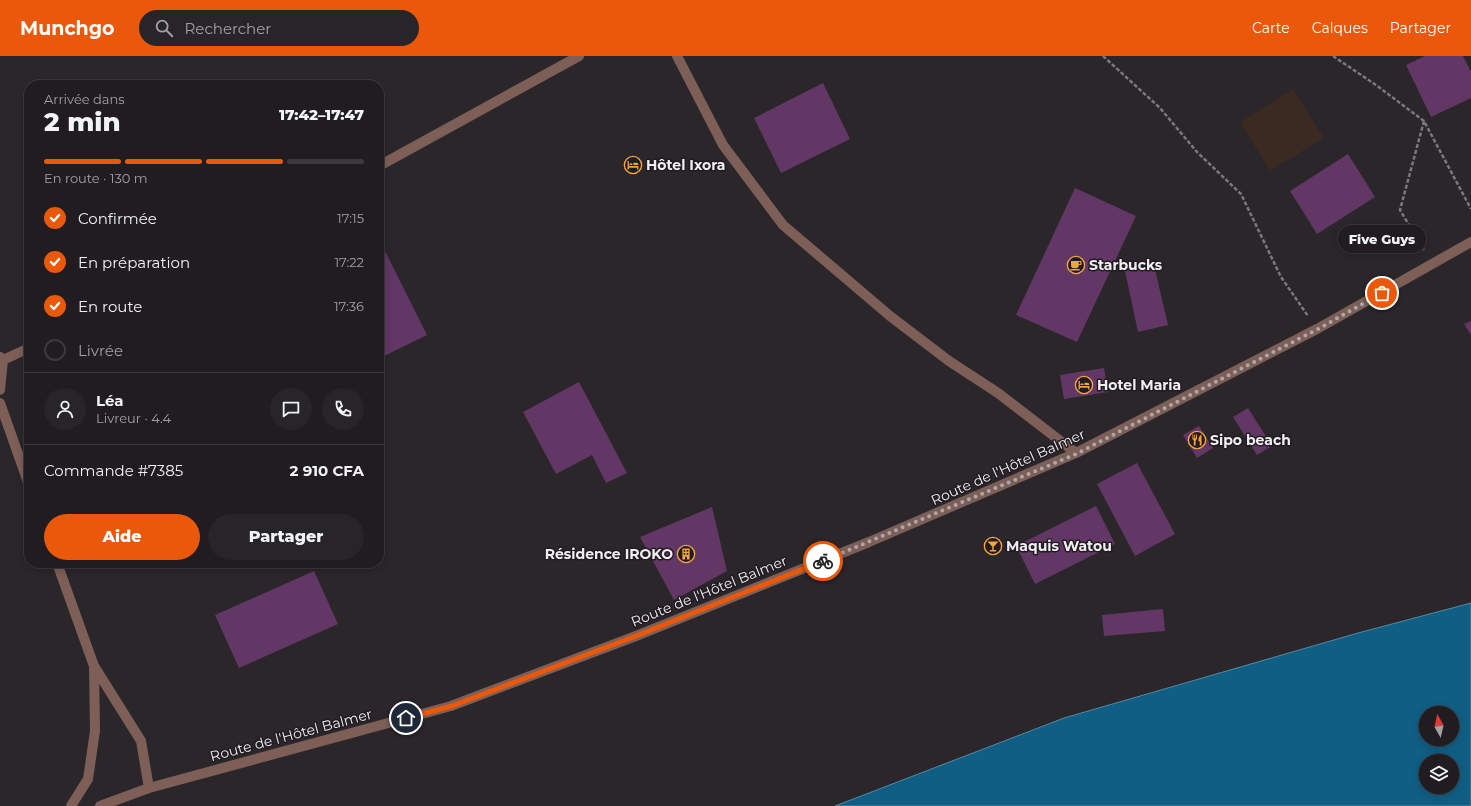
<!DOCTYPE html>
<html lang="fr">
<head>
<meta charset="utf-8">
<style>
	:root { --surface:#201c20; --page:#282529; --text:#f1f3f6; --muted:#a2a1a5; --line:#3d3a3e; --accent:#ea580c }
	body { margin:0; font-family:Montserrat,sans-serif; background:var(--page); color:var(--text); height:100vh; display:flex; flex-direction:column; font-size:15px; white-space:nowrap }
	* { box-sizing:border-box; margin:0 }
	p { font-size:13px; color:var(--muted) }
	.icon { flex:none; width:22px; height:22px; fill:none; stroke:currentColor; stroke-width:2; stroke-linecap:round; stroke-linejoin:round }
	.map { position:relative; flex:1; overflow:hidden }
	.sheet { position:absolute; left:24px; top:24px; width:360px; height:488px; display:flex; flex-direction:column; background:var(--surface); border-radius:16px; box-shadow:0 2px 10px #0003,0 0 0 1px var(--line) }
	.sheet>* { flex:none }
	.needle { width:26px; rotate:352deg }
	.controls { position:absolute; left:1419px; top:650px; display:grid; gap:8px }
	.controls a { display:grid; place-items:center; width:40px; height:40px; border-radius:50%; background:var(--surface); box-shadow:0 2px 10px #0003,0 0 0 1px var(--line); font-size:20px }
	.pin { position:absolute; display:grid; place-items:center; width:34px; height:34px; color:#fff; margin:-17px; border:2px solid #fff; border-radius:50%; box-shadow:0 1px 4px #0007 }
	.courier { position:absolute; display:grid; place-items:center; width:40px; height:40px; margin:-20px; border:3px solid #ea580c; border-radius:50%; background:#fff; color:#222; box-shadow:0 1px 5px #0007 }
	.bubble { position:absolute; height:28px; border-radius:14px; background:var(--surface); box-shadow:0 2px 10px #0003,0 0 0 1px var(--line); font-size:13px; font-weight:800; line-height:28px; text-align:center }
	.head em { font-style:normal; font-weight:800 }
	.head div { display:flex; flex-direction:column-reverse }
	.head { display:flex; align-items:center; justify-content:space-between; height:68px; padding:0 20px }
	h1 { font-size:26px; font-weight:800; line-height:30px }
	.bar { display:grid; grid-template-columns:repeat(4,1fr); gap:6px 4px; align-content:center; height:48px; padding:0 20px }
	.bar i { height:5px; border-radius:3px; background:var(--line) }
	.bar .current { background:var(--accent) }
	.bar p { grid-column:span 4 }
	.line { display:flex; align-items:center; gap:10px; padding:0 20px; border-top:1px solid var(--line) }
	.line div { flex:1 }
	.round { display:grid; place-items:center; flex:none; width:42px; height:42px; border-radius:21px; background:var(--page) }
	ol { padding:0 20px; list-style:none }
	li { display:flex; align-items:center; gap:12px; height:44px }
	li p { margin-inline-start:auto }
	li .icon { padding:4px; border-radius:50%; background:var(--accent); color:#fff; stroke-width:4 }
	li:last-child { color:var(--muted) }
	li i { width:22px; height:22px; border:2px solid var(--line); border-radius:50% }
	.button { display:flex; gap:8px; margin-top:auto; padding:8px 20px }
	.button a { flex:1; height:46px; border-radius:24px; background:var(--accent); color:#fff; font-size:16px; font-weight:800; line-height:46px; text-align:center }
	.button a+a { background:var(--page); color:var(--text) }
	header { display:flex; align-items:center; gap:24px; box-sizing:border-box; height:56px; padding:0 20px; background:var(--accent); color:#fff }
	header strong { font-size:19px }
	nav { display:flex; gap:22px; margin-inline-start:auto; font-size:14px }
	.search { width:280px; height:36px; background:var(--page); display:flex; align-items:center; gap:10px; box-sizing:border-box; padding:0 14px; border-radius:22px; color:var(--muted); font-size:15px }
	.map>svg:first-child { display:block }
	.commercial { fill:#3b2a21 }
	.water { fill:#115e84; stroke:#5489a5; fill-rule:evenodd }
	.building { fill:#633765 }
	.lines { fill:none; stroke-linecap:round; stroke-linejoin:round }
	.path { stroke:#7c797c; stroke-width:2.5; stroke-dasharray:4 2; stroke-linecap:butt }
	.minor { stroke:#7d5f58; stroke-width:10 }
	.done { stroke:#aba8ab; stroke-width:4; stroke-dasharray:0 7.2 }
	.route { stroke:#ea580c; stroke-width:5 }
	.labels { text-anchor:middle; stroke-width:3; stroke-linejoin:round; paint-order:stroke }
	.poi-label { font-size:14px; font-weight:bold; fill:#f1eef1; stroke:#211c21; text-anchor:start }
	.street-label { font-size:14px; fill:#f1eef1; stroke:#211c21 }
</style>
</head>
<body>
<header>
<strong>Munchgo</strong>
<div class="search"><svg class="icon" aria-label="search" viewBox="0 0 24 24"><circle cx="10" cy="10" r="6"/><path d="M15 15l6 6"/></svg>Rechercher</div>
<nav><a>Carte</a><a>Calques</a><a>Partager</a></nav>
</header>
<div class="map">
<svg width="1471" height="750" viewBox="0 0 1471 750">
	<rect width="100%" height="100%" fill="#2a262a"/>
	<!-- commercial -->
	<path class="commercial" d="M1293 33 1324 82 1270 115 1240 66Z"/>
	<!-- water -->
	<path class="water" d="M1471 547V750H835L1064 662 1358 577ZM1426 657H1452V683H1426ZM1426 705H1452V731H1426Z"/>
	<!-- building -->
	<path class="building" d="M1425 0H1463L1471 16V42L1431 61 1406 9Z
		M823 27 850 83 781 117 754 62Z
		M1348 98 1375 141 1317 178 1290 135Z
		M1075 132 1136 160 1077 286 1016 259Z
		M385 195 427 279 382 301 379 294V198Z
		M1154 209 1168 269 1138 276 1125 215Z
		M1471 265V279L1464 268Z
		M1104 312 1108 336 1064 343 1060 319Z
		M579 326 627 417 606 427 592 399 556 418 523 356Z
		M1248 352 1272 390 1257 399 1233 361Z
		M1199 370 1213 392 1197 402 1183 379Z
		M1137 407 1175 478 1135 500 1097 428Z
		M1096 450 1115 488 1035 528 1016 490Z
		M712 451 727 515 674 544 640 481Z
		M314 515 338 568 239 612 215 559Z
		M1163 553 1165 575 1104 580 1102 559Z"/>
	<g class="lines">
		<!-- path -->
		<path class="path" d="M1103 0 1160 52 1197 96 1241 138 1281 221 1308 260
			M1333 0 1376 29 1424 65 1471 153
			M1424 65 1400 154 1424 194"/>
		<!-- minor -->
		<path class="minor" d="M677 0 723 89 783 169 890 260 949 305 998 337 1076 397
			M379 110 579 0
			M0 301 3 304 0 334
			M3 304 29 292
			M0 347 29 429
			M57 507 94 610 141 685 149 732
			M71 750 88 723 95 675 94 610
			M100 750 149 732 451 650 636 580 869 486 1076 397 1317 273 1471 186"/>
	</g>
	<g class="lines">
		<!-- done -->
		<path class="done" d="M823 505 1076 398 1318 273 1382 237"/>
		<!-- route -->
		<path class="route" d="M406 662 452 650 636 580 823 505"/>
	</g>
	<!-- icons -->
	<defs>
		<symbol id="hotel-ring" viewBox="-11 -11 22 22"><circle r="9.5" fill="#211c21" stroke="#f3a442" stroke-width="1.5"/><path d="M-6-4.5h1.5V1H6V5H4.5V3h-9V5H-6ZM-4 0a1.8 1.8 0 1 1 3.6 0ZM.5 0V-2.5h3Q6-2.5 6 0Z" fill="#f3a442"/></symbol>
		<symbol id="cafe-ring" viewBox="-11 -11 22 22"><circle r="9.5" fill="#211c21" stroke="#f3a442" stroke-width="1.5"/><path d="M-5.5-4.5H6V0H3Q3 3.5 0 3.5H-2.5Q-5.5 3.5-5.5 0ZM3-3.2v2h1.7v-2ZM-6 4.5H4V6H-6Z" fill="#f3a442"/></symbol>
		<symbol id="restaurant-ring" viewBox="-11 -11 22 22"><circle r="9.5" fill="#211c21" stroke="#f3a442" stroke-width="1.5"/><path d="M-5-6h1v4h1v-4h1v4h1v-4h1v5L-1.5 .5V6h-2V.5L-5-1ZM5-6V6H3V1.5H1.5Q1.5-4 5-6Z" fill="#f3a442"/></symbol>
		<symbol id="bar-ring" viewBox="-11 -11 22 22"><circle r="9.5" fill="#211c21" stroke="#f3a442" stroke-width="1.5"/><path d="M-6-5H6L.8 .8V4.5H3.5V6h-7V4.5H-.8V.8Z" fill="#f3a442"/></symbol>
		<symbol id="building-ring" viewBox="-11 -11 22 22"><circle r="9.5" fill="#211c21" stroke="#f3a442" stroke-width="1.5"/><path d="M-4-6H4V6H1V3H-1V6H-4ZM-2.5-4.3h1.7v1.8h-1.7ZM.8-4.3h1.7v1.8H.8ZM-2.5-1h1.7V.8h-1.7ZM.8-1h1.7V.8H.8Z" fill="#f3a442"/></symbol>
	</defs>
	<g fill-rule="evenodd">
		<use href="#hotel-ring" x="623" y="99" width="20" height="20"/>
		<use href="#cafe-ring" x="1066" y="199" width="20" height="20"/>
		<use href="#hotel-ring" x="1074" y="319" width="20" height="20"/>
		<use href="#restaurant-ring" x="1187" y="374" width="20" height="20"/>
		<use href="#bar-ring" x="983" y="480" width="20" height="20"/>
		<use href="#building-ring" x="676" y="488" width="20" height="20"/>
	</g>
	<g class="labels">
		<!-- poi labels -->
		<g class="poi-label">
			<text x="646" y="114">Hôtel Ixora</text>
			<text x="1089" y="214">Starbucks</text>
			<text x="1097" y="334">Hotel Maria</text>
			<text x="1210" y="389">Sipo beach</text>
			<text x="1006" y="495">Maquis Watou</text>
			<text x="673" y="503" text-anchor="end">Résidence IROKO</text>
		</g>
		<!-- street labels -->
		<g class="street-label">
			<text transform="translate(1008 411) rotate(-24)" y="5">Route de l'Hôtel Balmer</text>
			<text transform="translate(709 535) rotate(-22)" y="5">Route de l'Hôtel Balmer</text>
			<text transform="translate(291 679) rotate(-15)" y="5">Route de l'Hôtel Balmer</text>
		</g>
	</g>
</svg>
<div class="controls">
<a><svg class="needle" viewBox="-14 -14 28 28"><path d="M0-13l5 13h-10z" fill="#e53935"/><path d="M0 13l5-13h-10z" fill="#a2a1a5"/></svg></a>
<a><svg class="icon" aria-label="layers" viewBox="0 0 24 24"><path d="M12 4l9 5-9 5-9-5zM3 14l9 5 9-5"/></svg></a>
</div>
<div class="pin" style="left:1382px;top:237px;background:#ea580c"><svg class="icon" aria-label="bag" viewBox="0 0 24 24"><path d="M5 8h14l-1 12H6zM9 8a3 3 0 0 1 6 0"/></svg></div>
<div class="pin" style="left:406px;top:662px;background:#1f2937"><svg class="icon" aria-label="home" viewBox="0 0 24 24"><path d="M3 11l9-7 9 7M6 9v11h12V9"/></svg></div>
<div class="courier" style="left:823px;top:505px"><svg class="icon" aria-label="bike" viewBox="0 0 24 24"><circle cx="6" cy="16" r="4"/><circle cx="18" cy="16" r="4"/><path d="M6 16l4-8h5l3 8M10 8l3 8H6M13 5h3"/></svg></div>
<div class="bubble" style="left:1338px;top:169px;width:88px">Five Guys</div>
<section class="sheet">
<div class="head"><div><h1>2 min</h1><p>Arrivée dans</p></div><em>17:42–17:47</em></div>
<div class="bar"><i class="current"></i><i class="current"></i><i class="current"></i><i></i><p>En route · 130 m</p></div>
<ol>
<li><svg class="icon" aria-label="check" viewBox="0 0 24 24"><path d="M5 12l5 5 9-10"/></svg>Confirmée<p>17:15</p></li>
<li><svg class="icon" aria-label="check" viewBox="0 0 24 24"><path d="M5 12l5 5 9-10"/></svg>En préparation<p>17:22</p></li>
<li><svg class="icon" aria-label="check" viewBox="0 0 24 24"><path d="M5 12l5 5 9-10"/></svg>En route<p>17:36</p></li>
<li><i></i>Livrée</li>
</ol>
<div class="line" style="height:72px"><a class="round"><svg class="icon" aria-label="person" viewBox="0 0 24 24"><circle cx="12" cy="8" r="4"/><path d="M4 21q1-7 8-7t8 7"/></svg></a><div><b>Léa</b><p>Livreur · 4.4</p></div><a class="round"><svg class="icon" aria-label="chat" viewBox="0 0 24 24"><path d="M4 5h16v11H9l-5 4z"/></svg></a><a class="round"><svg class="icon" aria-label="phone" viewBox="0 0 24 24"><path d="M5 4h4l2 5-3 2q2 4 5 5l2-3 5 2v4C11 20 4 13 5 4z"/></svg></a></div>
<div class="line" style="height:52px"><div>Commande #7385</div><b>2 910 CFA</b></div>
<div class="button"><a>Aide</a><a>Partager</a></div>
</section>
</div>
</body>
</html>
